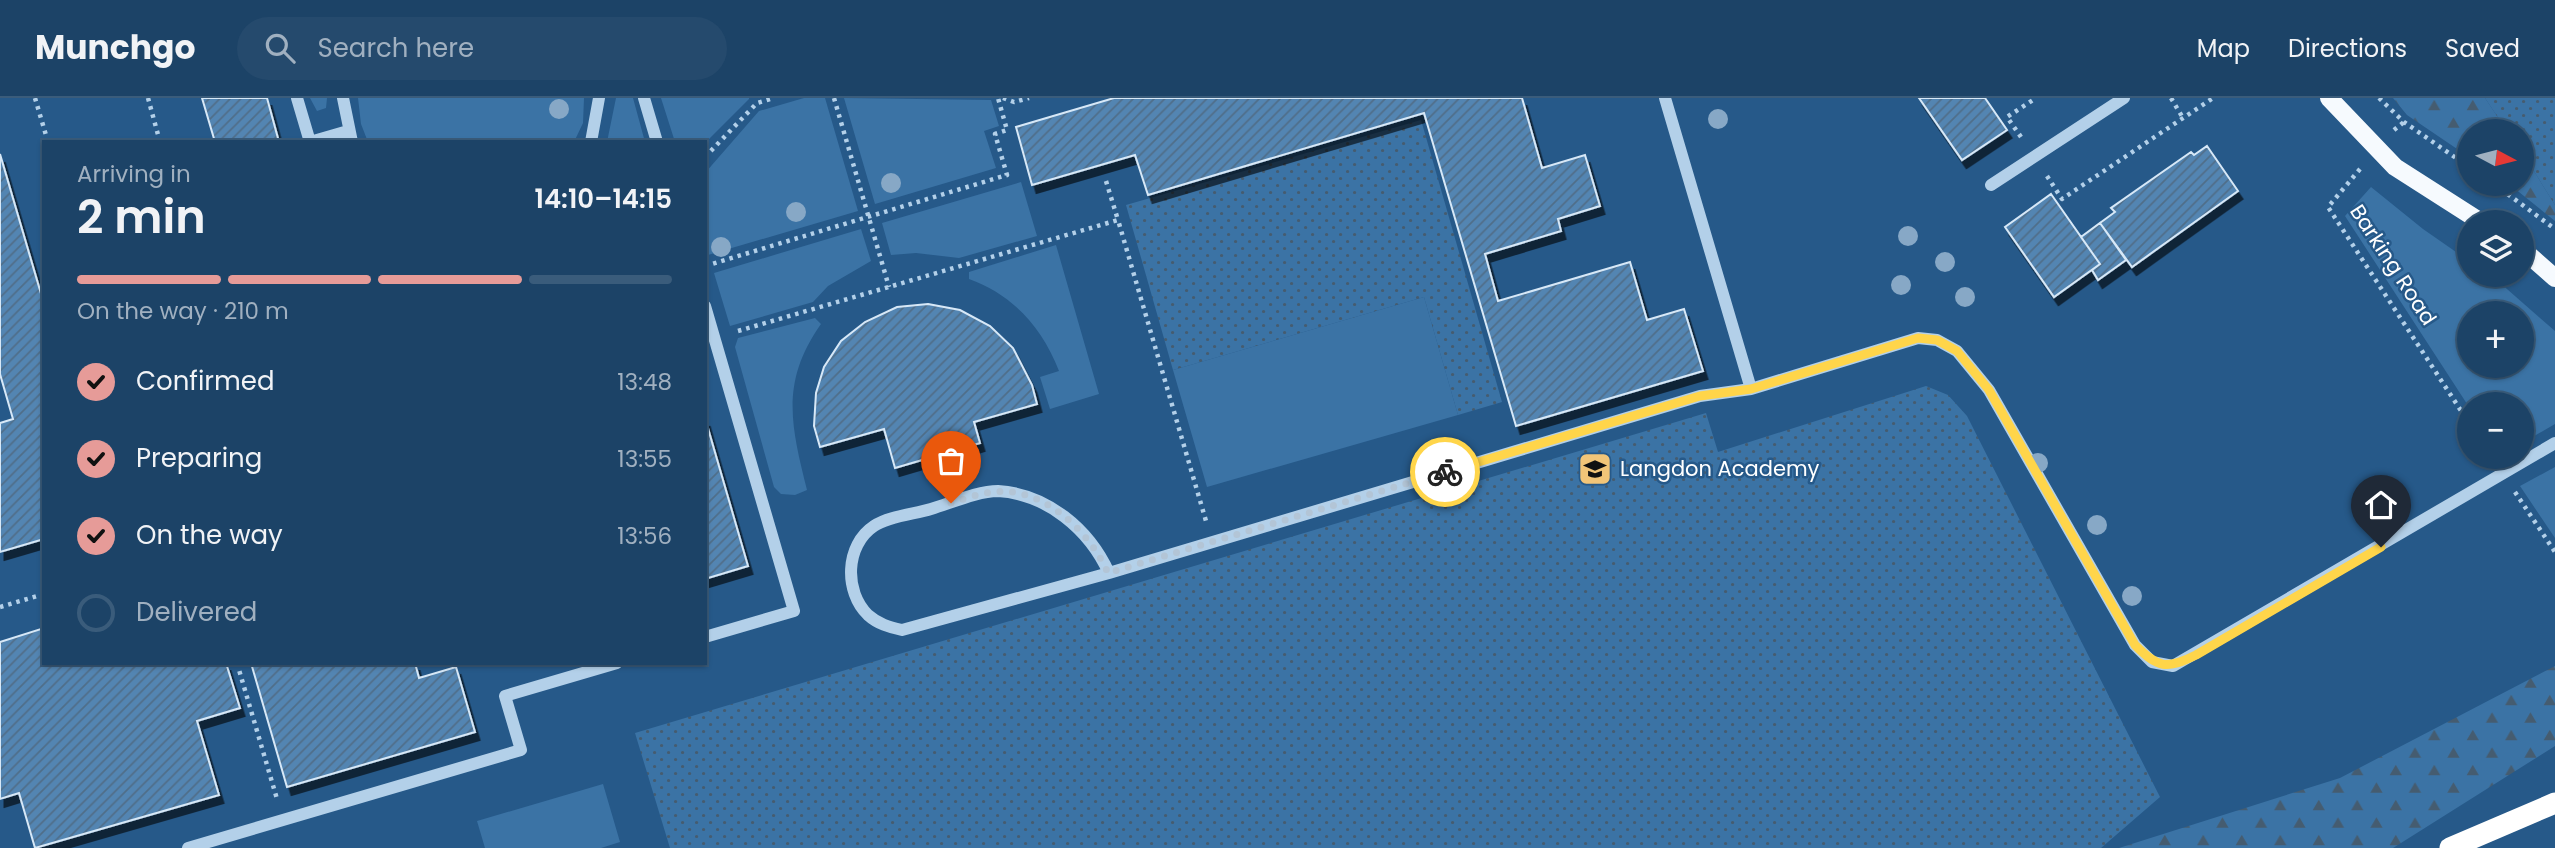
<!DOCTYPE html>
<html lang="en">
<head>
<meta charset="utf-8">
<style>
	:root { --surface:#1c4367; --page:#254a6d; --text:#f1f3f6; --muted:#a0b0c0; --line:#3a5c7b; --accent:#e69b98 }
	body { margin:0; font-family:Poppins,sans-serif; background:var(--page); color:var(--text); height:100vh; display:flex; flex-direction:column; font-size:26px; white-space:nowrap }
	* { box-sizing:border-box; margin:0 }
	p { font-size:23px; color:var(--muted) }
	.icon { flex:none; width:38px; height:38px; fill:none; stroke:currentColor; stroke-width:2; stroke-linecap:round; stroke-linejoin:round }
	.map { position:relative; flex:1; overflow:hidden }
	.drawer { position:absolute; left:42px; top:42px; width:665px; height:525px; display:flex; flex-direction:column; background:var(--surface); border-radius:0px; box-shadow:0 2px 5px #0004,0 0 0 2px var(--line) }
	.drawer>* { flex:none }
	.needle { width:46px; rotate:97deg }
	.tools { position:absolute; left:2457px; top:21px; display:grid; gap:14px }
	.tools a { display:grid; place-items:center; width:77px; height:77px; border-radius:50%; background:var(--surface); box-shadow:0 2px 5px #0004,0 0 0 2px var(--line); font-size:35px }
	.pin { position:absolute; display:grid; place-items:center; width:60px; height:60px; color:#fff; margin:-72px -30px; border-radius:50% 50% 50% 0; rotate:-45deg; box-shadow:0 0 7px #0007 }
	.pin .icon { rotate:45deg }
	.courier { position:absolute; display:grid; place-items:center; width:70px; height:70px; margin:-35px; border:5px solid #ffd54a; border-radius:50%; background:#fff; color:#222; box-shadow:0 2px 9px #0007 }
	.summary em { font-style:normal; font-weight:600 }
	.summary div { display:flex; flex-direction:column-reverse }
	.summary { display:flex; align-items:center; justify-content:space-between; height:119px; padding:0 35px }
	h1 { font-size:46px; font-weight:600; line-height:52px }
	.bar { display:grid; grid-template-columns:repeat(4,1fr); gap:10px 7px; align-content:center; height:84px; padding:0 35px }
	.bar i { height:9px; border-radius:5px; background:var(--line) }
	.bar .current { background:var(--accent) }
	.bar p { grid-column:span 4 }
	ol { padding:0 35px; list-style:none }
	li { display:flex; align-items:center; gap:21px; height:77px }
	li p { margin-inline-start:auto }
	li .icon { padding:7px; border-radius:50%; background:var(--accent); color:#111; stroke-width:4 }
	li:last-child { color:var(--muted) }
	li i { width:38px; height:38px; border:4px solid var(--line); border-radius:50% }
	header { display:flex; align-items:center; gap:42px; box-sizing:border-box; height:98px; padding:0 35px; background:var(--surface); border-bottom:2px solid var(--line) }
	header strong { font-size:33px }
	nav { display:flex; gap:38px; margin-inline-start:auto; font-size:24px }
	.search { width:490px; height:63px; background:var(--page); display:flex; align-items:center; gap:18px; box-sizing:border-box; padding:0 24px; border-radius:38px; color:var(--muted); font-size:26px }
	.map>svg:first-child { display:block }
	.grass { fill:#3b73a5; fill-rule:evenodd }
	.forest { fill:url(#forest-firs) }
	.park { fill:url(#park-dots) }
	.building { fill:url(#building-hatch); stroke:#d7e8f7; stroke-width:2; filter:url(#shadow) }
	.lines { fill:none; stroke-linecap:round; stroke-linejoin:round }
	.path { stroke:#b3d0e9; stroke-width:4.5; stroke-dasharray:3.5 5; stroke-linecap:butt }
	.minor { stroke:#b3d0e9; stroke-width:12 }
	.major { stroke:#f6fafe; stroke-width:18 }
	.highway { stroke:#fff; stroke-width:21 }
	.tree { fill:#87a8c6 }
	.done { stroke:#b3c5d6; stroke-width:7; stroke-dasharray:0 12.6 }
	.route { stroke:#ffd54a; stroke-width:9 }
	.labels { text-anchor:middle; stroke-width:5; stroke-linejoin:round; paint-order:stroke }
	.street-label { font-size:21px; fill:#fff; stroke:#265989 }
	.poi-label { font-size:21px; fill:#fff; stroke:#265989; text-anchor:start }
</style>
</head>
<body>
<header>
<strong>Munchgo</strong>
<div class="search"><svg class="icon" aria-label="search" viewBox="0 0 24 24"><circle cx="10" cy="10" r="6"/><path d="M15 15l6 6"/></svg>Search here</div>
<nav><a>Map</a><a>Directions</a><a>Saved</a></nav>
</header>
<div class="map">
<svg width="2555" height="750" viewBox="0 0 2555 750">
	<defs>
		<pattern id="forest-firs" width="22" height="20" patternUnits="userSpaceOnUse" patternTransform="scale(1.75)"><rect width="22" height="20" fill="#3b73a5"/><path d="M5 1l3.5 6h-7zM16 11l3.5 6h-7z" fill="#455c70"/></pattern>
		<pattern id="park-dots" width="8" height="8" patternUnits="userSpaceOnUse" patternTransform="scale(1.75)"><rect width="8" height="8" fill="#3b73a5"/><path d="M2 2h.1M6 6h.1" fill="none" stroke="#455c70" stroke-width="1.8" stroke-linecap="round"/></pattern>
		<pattern id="building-hatch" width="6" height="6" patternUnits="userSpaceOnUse" patternTransform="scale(1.75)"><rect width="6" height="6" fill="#5385b2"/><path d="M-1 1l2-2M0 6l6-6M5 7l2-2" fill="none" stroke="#506e89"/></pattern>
		<filter id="shadow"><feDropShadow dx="4.5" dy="8" stdDeviation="0" flood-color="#0009"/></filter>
	</defs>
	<rect width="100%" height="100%" fill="#265989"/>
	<!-- grass -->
	<path class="grass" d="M310 0H327L326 10 317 13Z
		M358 0H584L583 25 574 44H368L361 26Z
		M616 0H633L645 44H607Z
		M661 0H749V1L705 45 675 44Z
		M804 0H825L858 113 708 157 705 146V75L759 13Z
		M844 0 991 2 999 28 984 33 996 70 875 106Z
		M1021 84 1037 138 959 160 916 155 891 157 882 125Z
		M2371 89 2423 131 2469 163V177H2491L2555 233V326L2522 345V306H2469V309L2345 118ZM2469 215H2522V268H2469Z
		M861 131 871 163 828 188 813 204 730 228 714 175Z
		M1056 147 1099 296 1050 311 1040 279 1059 273C1042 229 1013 197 969 181V174Z
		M1424 199 1458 317 1207 389 1173 272Z
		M815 220 821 226C780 284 791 328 807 392L795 397 781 396 774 389 735 249 738 240Z
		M2555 369V440L2520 388Z
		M603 686 620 744 601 750H485L477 723Z"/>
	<!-- forest -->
	<path class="forest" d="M2393 0H2485L2507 33H2469V59L2407 17Z
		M2522 54 2555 107V123L2509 86H2522Z
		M2555 568V648L2393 750H2119L2340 680Z"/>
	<!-- park -->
	<path class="park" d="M2485 0H2555V107L2522 54V33H2507Z
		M1421 22 1502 304 1458 317 1424 199 1173 272 1126 107Z
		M1926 288 1948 297 1967 318 2160 699 2101 750H670L635 635 1706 315 1718 354Z"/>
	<!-- building -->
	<path class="building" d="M202 0H267L279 44H215Z
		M1114 0H1522L1542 70 1585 57 1600 108 1558 121 1561 133 1485 156 1498 203 1630 164 1647 222 1684 211 1703 273 1516 328 1424 15 1148 97 1135 57 1032 87 1016 29Z
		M1919 0H1985L2007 32 1962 62Z
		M2207 48 2238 93 2132 169 2100 125 2115 114 2111 110 2191 54 2194 57Z
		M0 56 44 206V441L0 454V325L13 321 0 276Z
		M2051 96 2100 166 2054 199 2005 129Z
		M2100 125 2126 162 2098 182 2092 172 2100 166 2081 139Z
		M928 206 960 212 990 228 1013 250 1032 287 1037 306 974 324 980 345 895 370 884 331 820 349 814 328 816 295 824 269 841 243 865 224 897 209Z
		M705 320 748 468 705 481Z
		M44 530V565H226L240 610 197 623 219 697 35 750 19 695 0 701V544Z
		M251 565H415L419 580 456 569 475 634 287 689Z"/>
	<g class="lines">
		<!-- path -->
		<path class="path" d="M35 0 48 44
			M148 0 160 44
			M834 0 889 189
			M1003 0 1014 4 1029 0
			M2171 0 2183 20
			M2379 0 2404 24 2469 69
			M2394 32 2404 24
			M2021 39 2007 19 2036 0
			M705 59 757 5 774 0
			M2360 71 2328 109 2469 325
			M2047 78 2062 101 2213 0
			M1106 83 1118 122
			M2494 86 2555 131
			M705 168 1007 77 995 36 1007 32 998 0
			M738 233 1118 122 1206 423
			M942 370 945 381
			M2515 394 2555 454
			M0 509 44 496
			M237 565 277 701"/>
		<!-- minor -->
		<path class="minor" d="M297 0 310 44 348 33
			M343 0 352 44
			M644 0 657 44
			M1665 0 1751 291
			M591 44 599 0
			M1991 87 2124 0
			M705 208 794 513 705 539
			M1109 475 902 532C889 529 878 526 868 517 844 494 845 447 874 428 889 418 915 416 931 411 951 405 978 393 998 393 1047 396 1089 431 1109 475L1700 298 1751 291 1918 240 1937 242 1957 253 1989 292 2135 547 2152 564 2173 568 2555 345
			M188 750 521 652 505 598 617 565"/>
		<!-- major -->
		<path class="major" d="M2329 0 2395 69 2481 124
			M2522 151 2555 180"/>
		<!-- highway -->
		<path class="highway" d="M2450 750 2555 705"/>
	</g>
	<!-- trees -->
	<g class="tree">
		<circle cx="559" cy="11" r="10"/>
		<circle cx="1718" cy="21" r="10"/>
		<circle cx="891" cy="85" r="10"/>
		<circle cx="796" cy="114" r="10"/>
		<circle cx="1908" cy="138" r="10"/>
		<circle cx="721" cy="149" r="10"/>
		<circle cx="1945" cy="164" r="10"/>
		<circle cx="1901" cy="187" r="10"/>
		<circle cx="1965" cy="199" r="10"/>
		<circle cx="2038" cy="365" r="10"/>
		<circle cx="2097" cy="427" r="10"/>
		<circle cx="2132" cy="498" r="10"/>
	</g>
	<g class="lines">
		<!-- done -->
		<path class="done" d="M951 405C965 401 980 395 994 394 1043 388 1090 434 1108 475L1445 374"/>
		<!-- route -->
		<path class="route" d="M1445 374 1700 298 1751 291 1918 240 1937 242 1957 253 1989 292 2135 547C2158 570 2166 572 2196 557L2381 449"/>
	</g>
	<!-- icons -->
	<defs>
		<symbol id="school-square" viewBox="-11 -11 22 22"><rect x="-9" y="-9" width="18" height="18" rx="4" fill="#f2c578" stroke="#265989"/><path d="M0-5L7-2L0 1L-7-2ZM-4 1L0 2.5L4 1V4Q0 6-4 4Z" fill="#111"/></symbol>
	</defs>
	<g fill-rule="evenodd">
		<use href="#school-square" x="1576" y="352" width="38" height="38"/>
	</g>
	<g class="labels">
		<!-- street labels -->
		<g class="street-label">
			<text transform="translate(2393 167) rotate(57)" y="7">Barking Road</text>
		</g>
		<!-- poi labels -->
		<g class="poi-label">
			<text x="1620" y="378">Langdon Academy</text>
		</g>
	</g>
</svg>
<div class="tools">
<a><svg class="needle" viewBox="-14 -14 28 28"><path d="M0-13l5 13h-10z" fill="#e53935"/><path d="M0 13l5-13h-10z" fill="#a0b0c0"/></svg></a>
<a><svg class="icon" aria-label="layers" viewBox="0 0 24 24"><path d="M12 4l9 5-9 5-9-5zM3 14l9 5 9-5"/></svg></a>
<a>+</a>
<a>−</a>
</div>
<div class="pin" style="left:951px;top:405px;background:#ea580c"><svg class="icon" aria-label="bag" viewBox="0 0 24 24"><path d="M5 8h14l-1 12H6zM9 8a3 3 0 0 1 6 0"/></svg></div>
<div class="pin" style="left:2381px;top:449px;background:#1f2937"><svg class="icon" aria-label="home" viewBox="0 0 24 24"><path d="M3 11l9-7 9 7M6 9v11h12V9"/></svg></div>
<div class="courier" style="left:1445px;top:374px"><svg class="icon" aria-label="bike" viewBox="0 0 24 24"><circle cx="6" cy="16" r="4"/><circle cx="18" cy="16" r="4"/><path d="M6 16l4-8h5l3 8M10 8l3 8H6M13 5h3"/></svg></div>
<section class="drawer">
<div class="summary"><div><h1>2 min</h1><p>Arriving in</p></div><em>14:10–14:15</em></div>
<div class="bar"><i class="current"></i><i class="current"></i><i class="current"></i><i></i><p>On the way · 210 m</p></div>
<ol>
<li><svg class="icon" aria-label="check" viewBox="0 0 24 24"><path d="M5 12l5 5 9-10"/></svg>Confirmed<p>13:48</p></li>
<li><svg class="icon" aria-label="check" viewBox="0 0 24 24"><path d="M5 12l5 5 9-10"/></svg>Preparing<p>13:55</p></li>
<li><svg class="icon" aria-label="check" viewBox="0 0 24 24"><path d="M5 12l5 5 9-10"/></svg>On the way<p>13:56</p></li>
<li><i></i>Delivered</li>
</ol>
</section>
</div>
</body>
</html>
